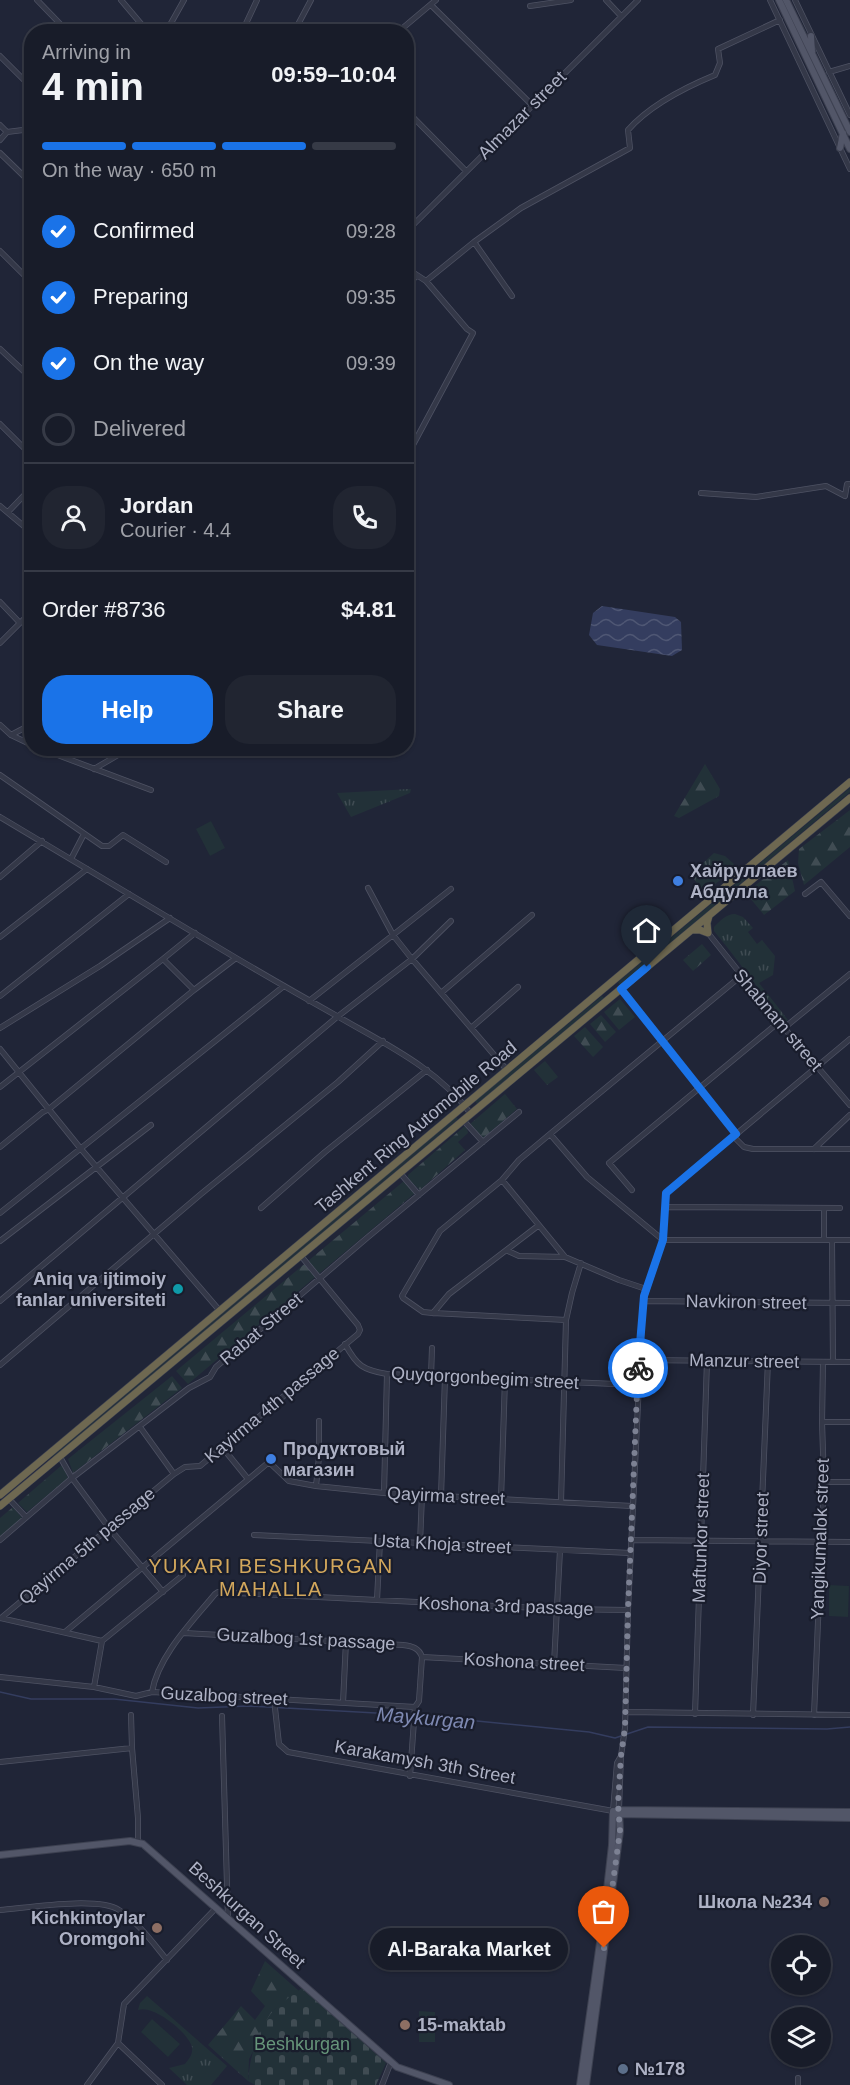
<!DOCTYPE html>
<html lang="en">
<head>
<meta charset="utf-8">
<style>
	:root { --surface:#181c29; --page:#212531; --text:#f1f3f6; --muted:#9fa1a8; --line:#363a46; --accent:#1a73e8 }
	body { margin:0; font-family:Helvetica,sans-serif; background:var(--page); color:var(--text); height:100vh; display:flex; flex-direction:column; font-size:22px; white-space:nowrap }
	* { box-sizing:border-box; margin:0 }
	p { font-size:20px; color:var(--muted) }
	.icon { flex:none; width:33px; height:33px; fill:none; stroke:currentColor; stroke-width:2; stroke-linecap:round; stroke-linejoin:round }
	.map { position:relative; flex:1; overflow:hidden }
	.side { position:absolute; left:24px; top:24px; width:390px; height:732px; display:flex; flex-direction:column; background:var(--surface); border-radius:24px; box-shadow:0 2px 4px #0004,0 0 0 2px var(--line) }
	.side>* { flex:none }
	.buttons { position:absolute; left:771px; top:1935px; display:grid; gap:12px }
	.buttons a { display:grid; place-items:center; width:60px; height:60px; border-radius:50%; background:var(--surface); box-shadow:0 2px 4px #0004,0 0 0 2px var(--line); font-size:30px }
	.pin { position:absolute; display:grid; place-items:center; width:51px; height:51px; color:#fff; margin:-62px -26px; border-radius:50% 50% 50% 0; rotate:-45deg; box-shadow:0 0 6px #0007 }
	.pin .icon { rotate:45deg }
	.courier { position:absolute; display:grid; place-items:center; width:60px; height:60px; margin:-30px; border:4px solid #1a73e8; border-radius:50%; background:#fff; color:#222; box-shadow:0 2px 8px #0007 }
	.bubble { position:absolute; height:42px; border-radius:21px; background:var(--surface); box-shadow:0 2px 4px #0004,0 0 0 2px var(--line); font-size:20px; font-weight:700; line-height:42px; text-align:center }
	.summary em { font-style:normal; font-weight:700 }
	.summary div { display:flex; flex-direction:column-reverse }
	.summary { display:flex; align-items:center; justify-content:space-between; height:102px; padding:0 18px }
	h1 { font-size:39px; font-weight:700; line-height:45px }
	.bar { display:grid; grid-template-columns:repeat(4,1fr); gap:9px 6px; align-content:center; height:72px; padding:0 18px }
	.bar i { height:8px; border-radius:4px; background:var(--line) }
	.bar .on { background:var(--accent) }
	.bar p { grid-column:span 4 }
	.line { display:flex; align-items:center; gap:15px; padding:0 18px; border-top:2px solid var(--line) }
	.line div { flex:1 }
	.round { display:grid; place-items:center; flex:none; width:63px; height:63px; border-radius:24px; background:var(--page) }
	ol { padding:0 18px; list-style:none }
	li { display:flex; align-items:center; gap:18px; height:66px }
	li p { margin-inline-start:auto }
	li .icon { padding:6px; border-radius:50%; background:var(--accent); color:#fff; stroke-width:4 }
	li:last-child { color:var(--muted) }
	li i { width:33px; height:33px; border:3px solid var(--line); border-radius:50% }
	.primary-button { display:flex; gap:12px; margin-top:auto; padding:12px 18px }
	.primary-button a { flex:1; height:69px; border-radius:24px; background:var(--accent); color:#fff; font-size:24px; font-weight:700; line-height:69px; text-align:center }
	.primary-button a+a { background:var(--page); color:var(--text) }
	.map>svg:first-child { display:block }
	.grass { fill:url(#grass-tufts) }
	.forest { fill:url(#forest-firs) }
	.cemetery { fill:url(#cemetery-stones) }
	.park { fill:#223138 }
	.water { fill:url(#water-waves) }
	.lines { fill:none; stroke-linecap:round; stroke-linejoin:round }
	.stream { stroke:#343d5f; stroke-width:1.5 }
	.minor-casing { stroke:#4e5263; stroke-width:6 }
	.major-casing { stroke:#3d4151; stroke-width:8 }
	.highway-casing { stroke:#3b3f4f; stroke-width:8 }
	.minor { stroke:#343848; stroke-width:4.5 }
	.major { stroke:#525668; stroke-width:6 }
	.highway { stroke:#6e6851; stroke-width:7 }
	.done { stroke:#7c8193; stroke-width:6; stroke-dasharray:0 10.8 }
	.route { stroke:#1a73e8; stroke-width:8 }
	.shop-dot { fill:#3f7fe0; stroke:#191d2c; stroke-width:2 }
	.culture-dot { fill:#0f9aa8; stroke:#191d2c; stroke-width:2 }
	.education-dot { fill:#8d6e63; stroke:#191d2c; stroke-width:2 }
	.service-dot { fill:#5c6f8a; stroke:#191d2c; stroke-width:2 }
	.labels { text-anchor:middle; stroke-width:4.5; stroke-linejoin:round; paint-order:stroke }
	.street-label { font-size:18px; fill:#aeb2c5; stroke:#191d2c }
	.poi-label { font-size:18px; font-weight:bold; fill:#aeb2c5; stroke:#191d2c; text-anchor:start }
	.park-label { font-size:18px; fill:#66957a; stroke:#191d2c }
	.neighbourhood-label { font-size:20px; letter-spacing:1.5px; fill:#d2a75c; stroke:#191d2c }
	.water-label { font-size:20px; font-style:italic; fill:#7e89b2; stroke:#191d2c }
</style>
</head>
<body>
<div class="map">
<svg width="850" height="2085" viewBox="0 0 850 2085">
	<defs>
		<pattern id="grass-tufts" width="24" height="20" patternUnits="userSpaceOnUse" patternTransform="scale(1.5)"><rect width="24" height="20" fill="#223138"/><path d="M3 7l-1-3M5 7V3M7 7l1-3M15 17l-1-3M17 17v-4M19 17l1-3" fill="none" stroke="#404c53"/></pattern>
		<pattern id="forest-firs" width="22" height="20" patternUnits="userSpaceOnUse" patternTransform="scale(1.5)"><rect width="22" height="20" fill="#223138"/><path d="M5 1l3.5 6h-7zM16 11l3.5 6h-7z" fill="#404c53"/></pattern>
		<pattern id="cemetery-stones" width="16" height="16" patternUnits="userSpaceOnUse" patternTransform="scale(1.5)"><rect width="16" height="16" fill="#223138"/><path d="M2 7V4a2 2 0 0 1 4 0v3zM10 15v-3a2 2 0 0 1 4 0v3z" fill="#404c53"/></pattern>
		<pattern id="water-waves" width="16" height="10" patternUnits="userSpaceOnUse" patternTransform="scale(1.5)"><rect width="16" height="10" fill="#343d5f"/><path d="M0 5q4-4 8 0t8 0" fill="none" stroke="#4f5774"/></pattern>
	</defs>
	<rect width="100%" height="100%" fill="#202537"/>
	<!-- grass -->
	<path class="grass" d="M850 788V792L620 985 618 982Z
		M411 789 410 793 351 817 337 793Z
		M714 853 725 856 734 864V870L703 893 691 874Z
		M735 914 743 917 753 928 748 932 757 944 762 940 775 956 773 975 759 983 788 1020 785 1023C760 992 739 961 714 931V927C720 921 726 914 735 914Z
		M602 996 604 998 477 1104 475 1101Z
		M545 1061 558 1077 547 1085 534 1070Z
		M456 1117 458 1119 53 1458 52 1456Z
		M147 1996 227 2066 211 2085H187L169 2068 185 2064C190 2058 193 2054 192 2047 188 2032 153 2004 138 2010L140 2003Z"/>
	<!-- forest -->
	<path class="forest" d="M705 764 720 789 719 796 679 818 674 816Z
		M850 810V847L804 885 798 863 799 849Z
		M788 860 795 891 764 915 750 898 748 891Z
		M702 944 711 955 693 971 683 960Z
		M620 999 635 1017 619 1030 604 1012Z
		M601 1015 616 1032 605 1042 590 1024Z
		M585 1027 603 1047 593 1057 574 1036Z
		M505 1094 517 1109 483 1138 470 1124Z
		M466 1125 468 1133 458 1142 465 1150 420 1190 408 1179V1175Z
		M404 1181 415 1193 188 1384 176 1371Z
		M172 1376 182 1388 73 1473 68 1459Z
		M62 1465 68 1478 27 1512 18 1503Z
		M13 1507 22 1518 0 1537V1518Z
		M265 1961 299 1991 275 2009 249 2059 248 2081 208 2045 241 2006 255 2020 265 2006 251 1991Z"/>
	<!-- cemetery -->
	<path class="cemetery" d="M302 1988 386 2063 376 2085H255L248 2081C250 2056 257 2027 276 2008 283 2001 294 1994 302 1988Z"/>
	<!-- park -->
	<path class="park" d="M211 821 225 848 210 856 196 829Z
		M829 1585 849 1586 848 1617 829 1616Z
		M419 2011 435 2012V2042H419Z
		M152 2019 180 2044 168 2057 141 2032Z"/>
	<!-- water -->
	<path class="water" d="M602 606 675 617 681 622 682 650 672 656 597 645 589 635 593 613Z"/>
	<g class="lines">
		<!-- stream -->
		<path class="stream" d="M0 1692 31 1699H114L198 1708 248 1706 412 1715
			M416 1715 589 1732 615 1738 648 1727 827 1729 850 1727"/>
		<defs>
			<path id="minor" d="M37 0 68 32
				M121 0 148 32
				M606 0 621 16
				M770 0 850 169
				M795 0 850 115
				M431 5 532 105
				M530 6 571 0
				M166 32 184 0
				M242 32 257 0
				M294 32 311 0
				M398 32 436 0
				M0 56 32 88
				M829 72 850 66
				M406 110 466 171
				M0 125 7 132
				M0 140 7 132 23 130 32 125
				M0 153 32 184
				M406 232 638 0
				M474 242 512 296
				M0 251 32 283
				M406 268 426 281 467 329 473 333 406 458
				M426 281 474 242 521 208 630 148 628 130C649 106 686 87 715 75L720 63 718 49 780 20
				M406 285 417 276
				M0 349 32 379
				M0 424 32 456
				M701 493 756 497 826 486 845 496 847 484H850
				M0 506 32 533
				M8 512 32 487
				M0 602 20 623
				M0 643 32 611
				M0 725 11 735 32 745
				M11 735 32 724
				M39 748 151 790
				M94 769 130 748
				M0 775 102 846H109L123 835 166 862
				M0 817 236 958
				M71 859 84 834
				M0 877 42 841
				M368 888 393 935 451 889
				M805 894 821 882 850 916
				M708 933 779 1022 850 1105
				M0 937 87 869
				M163 959 195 933
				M621 989 736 1134
				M441 993 532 915
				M0 996 129 894
				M309 1001 393 935 412 959 451 921
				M0 1028 100 966 170 918
				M471 1028 518 987
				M784 1028 850 974
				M0 1049 81 1149 220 1311
				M0 1087 163 959 194 990 236 958C270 978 303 997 337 1016 385 1044 437 1068 471 1114
				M463 1120 483 1142
				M550 1134 519 1160 502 1180 440 1231 402 1296 403 1298 423 1312 433 1313 566 1320
				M733 1136 744 1147 753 1149H850
				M0 1147 43 1112 49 1109 194 990
				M814 1149 850 1115
				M400 1173 419 1195
				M502 1180 565 1257
				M632 1190 609 1163 779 1022
				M665 1207 840 1208
				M261 1208 325 1152 427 1070
				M0 1213 284 986
				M663 1240 587 1177 550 1134 741 976
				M663 1240H850
				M824 1240V1208
				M832 1240 833 1362
				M0 1241 151 1125
				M508 1251 519 1256 565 1257 619 1280 646 1289
				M0 1301 337 1017 412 959 507 1070
				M643 1301 850 1303
				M433 1313 449 1294 539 1225
				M345 1344C357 1366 363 1370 387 1374L637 1385
				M639 1360 850 1362
				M0 1365 201 1194 338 1082 383 1041
				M431 1376 432 1348
				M822 1422H850
				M140 1427 174 1474
				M222 1447 248 1479
				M60 1457 72 1478 109 1528 163 1592
				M824 1482H850
				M316 1486 319 1457V1421
				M384 1493 387 1374
				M441 1496 445 1377
				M9 1499 26 1517
				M501 1499 505 1379
				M561 1502 566 1320 572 1293 581 1263
				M254 1535 630 1553
				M0 1540 72 1478 189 1388 210 1377 216 1367 368 1237 519 1112
				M631 1540 850 1542
				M420 1543 422 1495
				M377 1600 380 1541
				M0 1618 102 1641
				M1 1618 174 1474 185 1467 200 1466 358 1334 360 1330 358 1325 301 1256
				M65 1632 269 1462 289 1481 316 1486 384 1493 632 1506
				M184 1633 403 1645C412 1646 419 1648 422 1657
				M422 1657 626 1668
				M554 1664 560 1550
				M0 1677 94 1687 136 1696 152 1692 415 1707
				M94 1687 102 1641 183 1575
				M152 1692C158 1656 192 1622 215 1594L218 1592 557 1609 628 1610
				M274 1699 279 1744 288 1752 613 1811 617 1763 621 1756
				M343 1703 346 1641
				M626 1712 850 1715
				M695 1714 707 1361
				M131 1715 132 1748 138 1818V1842
				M753 1715 768 1361
				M814 1715 824 1482 822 1422 823 1362
				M222 1716 228 1918
				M0 1762 132 1748
				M410 1776 415 1707 419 1701 422 1657
				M619 1809 621 1756 625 1728 628 1610 643 1301 663 1240 666 1193 850 1039
				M0 1910C26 1908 98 1896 119 1910 138 1922 153 1943 167 1960
				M798 2078V2085
				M87 2085 118 2043
				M162 2085 118 2043 124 2004 216 1908
				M382 2085 391 2062"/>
			<path id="major" d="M779 0 850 149
				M786 0 850 132
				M811 36 812 52
				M840 148 843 133
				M617 1810 850 1812
				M617 1814 850 1818
				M0 1855 130 1841 143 1844 397 2067 449 2085
				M580 2085 605 1907 612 1845 613 1811
				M586 2085 620 1831 619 1809"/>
			<path id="highway" d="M693 930H700L708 933 707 923 709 916
				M0 1495 850 782
				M0 1506 850 798"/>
		</defs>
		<!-- minor casing -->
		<use href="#minor" class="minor-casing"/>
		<!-- major casing -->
		<use href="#major" class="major-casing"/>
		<!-- highway casing -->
		<use href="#highway" class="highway-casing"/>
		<!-- minor -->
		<use href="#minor" class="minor"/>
		<!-- major -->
		<use href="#major" class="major"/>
		<!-- highway -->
		<use href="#highway" class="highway"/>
	</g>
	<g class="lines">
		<!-- done -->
		<path class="done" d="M604 1948 620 1831 618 1804 621 1756 625 1728 628 1610 638 1368"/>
		<!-- route -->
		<path class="route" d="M638 1368 644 1296 663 1240 666 1193 736 1134 621 989 647 967"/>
	</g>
	<!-- markers -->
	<g class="shop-dot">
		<circle cx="678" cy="881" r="6"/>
		<circle cx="271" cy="1459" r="6"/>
	</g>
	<circle class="culture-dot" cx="178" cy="1289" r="6"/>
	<g class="education-dot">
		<circle cx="824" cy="1902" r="6"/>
		<circle cx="157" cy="1928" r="6"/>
		<circle cx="405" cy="2025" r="6"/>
	</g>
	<circle class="service-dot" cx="623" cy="2069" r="6"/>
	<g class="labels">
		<!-- street labels -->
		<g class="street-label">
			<text transform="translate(522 115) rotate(-45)" y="6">Almazar street</text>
			<text transform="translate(778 1020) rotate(50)" y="6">Shabnam street</text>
			<text transform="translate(416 1127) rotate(-40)" y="6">Tashkent Ring Automobile Road</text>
			<text transform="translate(746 1302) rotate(1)" y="6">Navkiron street</text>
			<text transform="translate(261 1329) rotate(-40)" y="6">Rabat Street</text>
			<text transform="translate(744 1361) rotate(1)" y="6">Manzur street</text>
			<text transform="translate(485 1378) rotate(3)" y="6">Quyqorgonbegim street</text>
			<text transform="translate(272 1405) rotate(-40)" y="6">Kayirma 4th passage</text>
			<text transform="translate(446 1496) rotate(3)" y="6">Qayirma street</text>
			<text transform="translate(701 1538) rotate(-88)" y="6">Maftunkor street</text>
			<text transform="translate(761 1538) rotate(-88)" y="6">Diyor street</text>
			<text transform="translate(820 1539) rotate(-88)" y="6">Yangikumalok street</text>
			<text transform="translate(442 1544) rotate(3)" y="6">Usta Khoja street</text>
			<text transform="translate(87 1546) rotate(-40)" y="6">Qayirma 5th passage</text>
			<text transform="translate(506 1606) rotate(2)" y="6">Koshona 3rd passage</text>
			<text transform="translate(306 1639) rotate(3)" y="6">Guzalbog 1st passage</text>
			<text transform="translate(524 1662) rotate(3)" y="6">Koshona street</text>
			<text transform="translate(224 1696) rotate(3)" y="6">Guzalbog street</text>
			<text transform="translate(425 1762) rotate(10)" y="6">Karakamysh 3th Street</text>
			<text transform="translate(247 1915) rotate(42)" y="6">Beshkurgan Street</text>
		</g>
		<!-- poi labels -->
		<g class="poi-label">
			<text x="690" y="877">Хайруллаев<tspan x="690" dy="21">Абдулла</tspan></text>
			<text x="166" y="1285" text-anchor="end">Aniq va ijtimoiy<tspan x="166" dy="21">fanlar universiteti</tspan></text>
			<text x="283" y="1455">Продуктовый<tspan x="283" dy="21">магазин</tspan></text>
			<text x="812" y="1908" text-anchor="end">Школа №234</text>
			<text x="145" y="1924" text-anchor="end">Kichkintoylar<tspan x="145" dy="21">Oromgohi</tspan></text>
			<text x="417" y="2031">15-maktab</text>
			<text x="635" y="2075">№178</text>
		</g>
		<!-- park labels -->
		<g class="park-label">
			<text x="302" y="2050">Beshkurgan</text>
		</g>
		<!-- neighbourhood labels -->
		<g class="neighbourhood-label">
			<text x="271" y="1573">YUKARI BESHKURGAN<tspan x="271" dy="23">MAHALLA</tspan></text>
		</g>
		<!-- water labels -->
		<g class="water-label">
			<text transform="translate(426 1718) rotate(5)" y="7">Maykurgan</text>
		</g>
	</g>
</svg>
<div class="buttons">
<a><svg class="icon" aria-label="locate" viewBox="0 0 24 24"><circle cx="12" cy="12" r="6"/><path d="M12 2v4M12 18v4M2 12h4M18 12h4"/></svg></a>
<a><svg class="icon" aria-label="layers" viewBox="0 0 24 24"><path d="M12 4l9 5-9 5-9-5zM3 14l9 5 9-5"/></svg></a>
</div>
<div class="pin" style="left:604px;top:1948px;background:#ea580c"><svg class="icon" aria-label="bag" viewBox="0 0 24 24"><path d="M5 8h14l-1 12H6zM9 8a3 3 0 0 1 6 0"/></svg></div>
<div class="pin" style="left:647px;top:967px;background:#1f2937"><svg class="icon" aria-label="home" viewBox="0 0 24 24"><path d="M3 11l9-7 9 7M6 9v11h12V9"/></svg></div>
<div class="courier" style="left:638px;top:1368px"><svg class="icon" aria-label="bike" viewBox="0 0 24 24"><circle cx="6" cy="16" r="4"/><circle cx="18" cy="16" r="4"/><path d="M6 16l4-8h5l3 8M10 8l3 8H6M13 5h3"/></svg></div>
<div class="bubble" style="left:370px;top:1928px;width:198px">Al-Baraka Market</div>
<section class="side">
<div class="summary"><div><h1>4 min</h1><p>Arriving in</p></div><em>09:59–10:04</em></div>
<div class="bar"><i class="on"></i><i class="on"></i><i class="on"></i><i></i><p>On the way · 650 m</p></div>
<ol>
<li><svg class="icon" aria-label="check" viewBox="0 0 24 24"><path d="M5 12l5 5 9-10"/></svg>Confirmed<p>09:28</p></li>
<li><svg class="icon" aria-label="check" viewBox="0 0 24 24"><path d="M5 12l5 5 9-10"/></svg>Preparing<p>09:35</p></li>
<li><svg class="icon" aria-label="check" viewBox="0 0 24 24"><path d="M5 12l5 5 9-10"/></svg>On the way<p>09:39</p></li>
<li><i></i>Delivered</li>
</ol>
<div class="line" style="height:108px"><a class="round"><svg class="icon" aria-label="person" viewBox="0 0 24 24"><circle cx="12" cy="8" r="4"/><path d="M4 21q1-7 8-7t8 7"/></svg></a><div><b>Jordan</b><p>Courier · 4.4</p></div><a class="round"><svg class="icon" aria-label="phone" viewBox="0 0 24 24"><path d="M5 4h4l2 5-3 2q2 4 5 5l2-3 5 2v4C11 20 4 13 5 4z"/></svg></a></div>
<div class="line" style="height:78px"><div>Order #8736</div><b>$4.81</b></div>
<div class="primary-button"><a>Help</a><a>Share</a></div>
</section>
</div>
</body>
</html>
